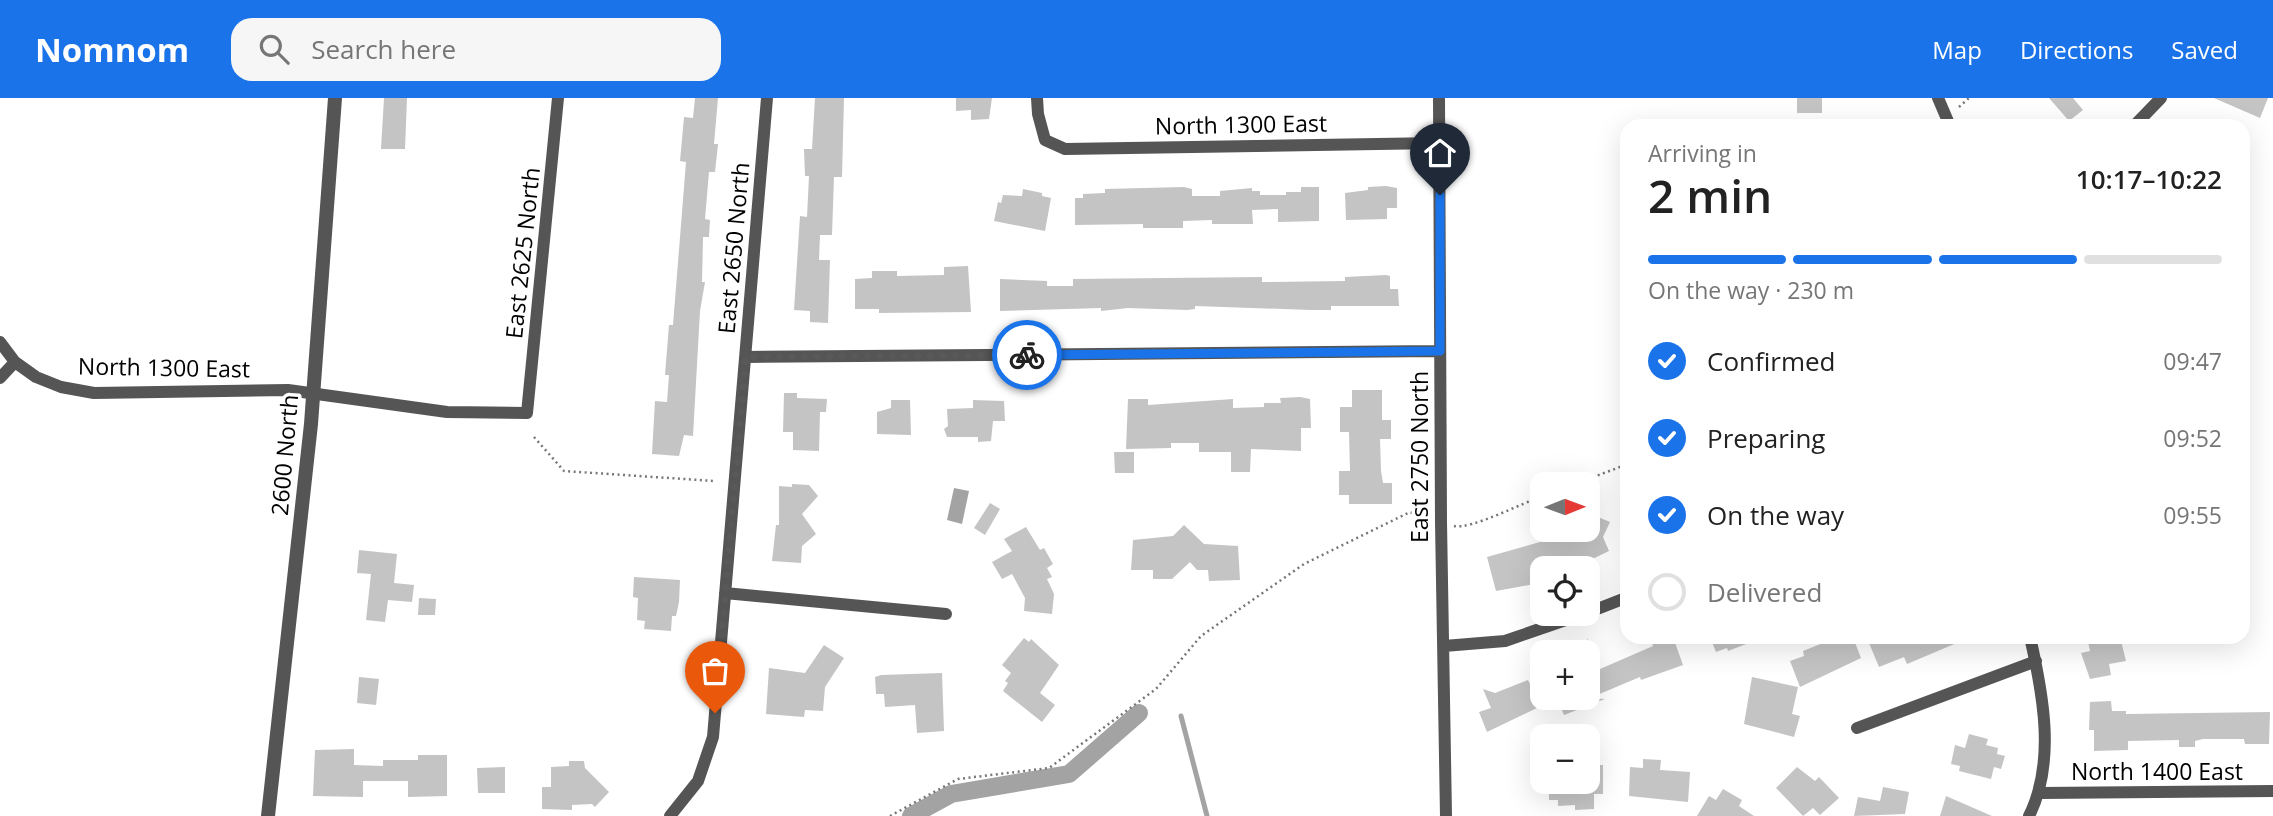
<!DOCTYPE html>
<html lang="en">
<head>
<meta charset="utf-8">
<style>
	:root { --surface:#fff; --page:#f6f6f6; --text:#222; --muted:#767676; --line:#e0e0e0; --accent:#1a73e8 }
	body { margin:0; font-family:"Open Sans",sans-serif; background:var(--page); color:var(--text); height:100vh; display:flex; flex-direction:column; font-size:26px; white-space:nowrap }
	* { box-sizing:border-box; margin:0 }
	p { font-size:23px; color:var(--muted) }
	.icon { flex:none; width:38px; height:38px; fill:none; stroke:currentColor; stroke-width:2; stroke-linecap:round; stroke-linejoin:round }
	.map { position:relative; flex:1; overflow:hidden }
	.details { position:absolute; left:1620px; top:21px; width:630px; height:525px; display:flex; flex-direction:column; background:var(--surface); border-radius:21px; box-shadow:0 7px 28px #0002 }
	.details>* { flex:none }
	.needle { width:46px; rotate:89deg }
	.buttons { position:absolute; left:1530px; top:374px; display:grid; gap:14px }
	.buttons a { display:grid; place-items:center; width:70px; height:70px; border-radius:14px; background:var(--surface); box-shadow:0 7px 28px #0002; font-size:35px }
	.pin { position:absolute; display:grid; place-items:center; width:60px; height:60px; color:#fff; margin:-72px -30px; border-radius:50% 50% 50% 0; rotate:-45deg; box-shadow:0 0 7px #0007 }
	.pin .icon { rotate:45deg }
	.courier { position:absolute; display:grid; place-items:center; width:70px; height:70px; margin:-35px; border:5px solid #1a73e8; border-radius:50%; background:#fff; color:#222; box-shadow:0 2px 9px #0007 }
	.head em { font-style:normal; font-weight:600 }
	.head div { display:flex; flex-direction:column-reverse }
	.head { display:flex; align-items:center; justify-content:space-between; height:119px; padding:0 28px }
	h1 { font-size:46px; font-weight:600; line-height:52px }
	.bar { display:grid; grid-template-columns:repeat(4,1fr); gap:10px 7px; align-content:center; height:84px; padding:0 28px }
	.bar i { height:9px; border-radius:5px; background:var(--line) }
	.bar .on { background:var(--accent) }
	.bar p { grid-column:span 4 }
	ol { padding:0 28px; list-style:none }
	li { display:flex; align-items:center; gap:21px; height:77px }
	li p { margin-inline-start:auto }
	li .icon { padding:7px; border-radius:50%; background:var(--accent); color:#fff; stroke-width:4 }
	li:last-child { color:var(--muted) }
	li i { width:38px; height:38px; border:4px solid var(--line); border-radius:50% }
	header { display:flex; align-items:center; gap:42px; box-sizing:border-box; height:98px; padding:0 35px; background:var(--accent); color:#fff }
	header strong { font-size:33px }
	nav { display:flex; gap:38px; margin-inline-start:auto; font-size:24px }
	.search { width:490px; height:63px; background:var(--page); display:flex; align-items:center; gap:18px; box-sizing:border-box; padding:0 24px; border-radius:21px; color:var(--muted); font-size:26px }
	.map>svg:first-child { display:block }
	.water { fill:#a3a3a3 }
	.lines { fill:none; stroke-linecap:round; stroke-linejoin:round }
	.stream { stroke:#a3a3a3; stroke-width:5 }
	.canal { stroke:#a3a3a3; stroke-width:18 }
	.building { fill:#c4c4c4 }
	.path { stroke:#777; stroke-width:2.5; stroke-dasharray:2 3.5; stroke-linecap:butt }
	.minor { stroke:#555; stroke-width:12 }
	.tertiary { stroke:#555; stroke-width:14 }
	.done { stroke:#595959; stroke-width:7; stroke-dasharray:0 12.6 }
	.route { stroke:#1a73e8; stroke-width:9 }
	.labels { text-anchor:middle; stroke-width:7; stroke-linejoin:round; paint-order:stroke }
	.street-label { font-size:23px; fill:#000; stroke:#fff }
</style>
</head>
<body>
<header>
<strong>Nomnom</strong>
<div class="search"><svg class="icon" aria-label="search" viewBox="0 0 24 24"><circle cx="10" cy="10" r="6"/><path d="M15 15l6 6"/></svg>Search here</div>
<nav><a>Map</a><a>Directions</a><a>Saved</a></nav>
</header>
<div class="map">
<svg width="2273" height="718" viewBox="0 0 2273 718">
	<rect width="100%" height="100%" fill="#fff"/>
	<!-- water -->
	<path class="water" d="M954 390 969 393 962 426 947 422Z"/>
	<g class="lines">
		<!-- stream -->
		<path class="stream" d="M1181 618 1207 718"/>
		<!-- canal -->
		<path class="canal" d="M911 718 951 696 1069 676 1139 615"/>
	</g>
	<!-- building -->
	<path class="building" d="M384 0H407L405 51H381Z
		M695 0H718L714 46H718L715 74H709L705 121 710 122 709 139H703L702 184H705L700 213 693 338 684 337 679 358 652 356 655 303 667 304 669 277H665L669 227H673L686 64 680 63 684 19 693 20Z
		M815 0H844L842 79H834L832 137H820L819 162H830L828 225 810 224V213L794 212 800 118 807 119 809 78H805L804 51H812Z
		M956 0H992L989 21 971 22V12L956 13Z
		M1797 0H1822V15H1797Z
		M2049 0H2073L2083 12 2069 23Z
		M2214 0H2268L2260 20Z
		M1386 88 1397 90V110H1387V121L1346 122 1345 95 1368 92V89Z
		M1184 89 1192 91V98H1220V93L1252 90V93H1260V97H1286V94H1301V89H1319V123L1278 124V111L1252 112 1253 126H1212V122L1183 123V130H1143V126L1075 127V100H1083V96L1105 95V91Z
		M1023 91 1042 95V98L1051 100 1045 133 994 123 998 104 1001 105 1003 97 1022 98Z
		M968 168 971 214 879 215V211H855V181L872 180V173H897V178L944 177V169Z
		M1386 177 1390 178V191H1398L1399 208H1331V212H1311L1195 208V211L1187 212 1128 210 1101 213V210L1000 213V181L1047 183V188H1073V181L1262 179V184L1345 183V179Z
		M1352 292H1382V322H1391V341H1380L1381 373 1383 385H1392V406H1349V397H1339V373H1350L1349 334H1340V309H1352Z
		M784 295H797V300L827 301 826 314H820L819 353 793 352V334H783Z
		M1300 299 1310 301 1311 330H1301V353L1251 351 1250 374H1231V354H1199V345H1171V350L1126 351 1128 301H1148V307L1233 301V310L1264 309V305H1281L1280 300Z
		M891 302H910L911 337 877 336V314L891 310Z
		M973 302 1004 303 1005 323H993L991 343 978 344V339H947L944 331 948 328 947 311 973 310Z
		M1114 354H1134V375H1115Z
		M792 386 809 387 818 398 802 416 816 436 802 448 801 465 772 463 776 427H779V388L792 389Z
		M990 405 1000 411 985 437 974 430Z
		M1598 419 1610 424 1603 439 1609 453 1578 468 1569 465 1568 471H1536L1540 485 1496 493 1487 459 1547 442 1546 440 1566 432H1587V424Z
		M1184 427 1204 446 1238 448 1240 482 1209 483 1208 472H1197L1190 464 1172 481H1153V472H1131L1133 442 1173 438Z
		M1026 429 1040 452 1044 450 1053 466 1047 470 1052 479 1047 481 1054 496 1052 516 1024 513 1025 500 1012 476 1002 481 992 464 1012 453 1004 441Z
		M359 452 397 456 394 485 414 487 412 504 388 502 385 524 366 522 371 476 357 475Z
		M634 479 680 482 679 504 676 518H672L671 533 644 531 645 523 637 522 638 500 633 499Z
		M419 500 436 501 435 517H418Z
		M1650 539H1673L1683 567 1641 582 1640 579 1590 600 1605 601 1564 617 1557 600H1587V540L1600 571 1653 548Z
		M1710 539H1761L1762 540 1728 553 1727 550 1716 554Z
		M1820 539 1854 542 1861 560 1800 589 1790 563 1804 558 1803 553 1823 545Z
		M1885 539H1971L1907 566 1904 559 1879 569 1869 545Z
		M2087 539H2120L2126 563 2109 566 2111 577 2090 581 2081 555 2090 553Z
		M1024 540 1029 544 1031 541 1059 567 1040 595 1055 607 1042 624 1003 593 1008 585 1005 583 1011 575 1002 567Z
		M824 547 844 560 825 589 823 613 805 612 804 619 766 616 769 570 805 575Z
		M942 575 944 633 917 635 915 607 885 609 884 596H876L875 579 881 577Z
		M359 579 379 581 376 607 357 605Z
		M1752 579 1798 589 1792 616 1800 618 1794 639 1744 626Z
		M1528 582 1541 608 1487 634 1479 614 1491 610 1483 591 1495 595Z
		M2111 603 2112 613H2126V616L2270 614 2269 646H2245L2244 641H2203L2195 643V649H2179V642L2128 643V652L2094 653V632H2089L2090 604Z
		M1969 636 1988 641 1986 647 1998 650 1997 656 2005 658 2001 671 1994 669 1991 681 1959 673 1960 668 1951 666 1955 647 1965 650Z
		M354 651V667L383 668V662H418V657H447V698L408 699V683H363V699L313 698 315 652Z
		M1643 661 1661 662 1660 672 1690 674 1688 704 1629 698 1630 669 1643 670Z
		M569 663H584L585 670 609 694 595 709 592 706 572 707V712L542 711V689H551V669L569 668Z
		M1587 667H1603V696H1594V711L1575 712V707L1558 708V702H1549V684H1587Z
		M505 669V695H478L477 670Z
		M1797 669 1815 683 1819 679 1839 700 1820 717 1813 710 1803 718 1776 690Z
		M1883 689 1909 694 1905 716 1854 718 1858 699 1880 703Z
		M1723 691 1742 702 1739 708 1754 718H1697L1709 698 1716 702Z
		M1946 698 1992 718H1940Z"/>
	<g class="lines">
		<!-- path -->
		<path class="path" d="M1959 9 1969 0
			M534 339 564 373 714 383
			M1572 387 1628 366
			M1454 428C1470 432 1523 405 1542 398
			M890 718 958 681 1049 670 1156 591 1201 538 1304 466 1410 414 1427 420"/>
		<!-- minor -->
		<path class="minor" d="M1037 0 1038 16 1045 42 1065 51 1439 45
			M1439 0 1441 424 1446 718
			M1938 0 1950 28
			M2134 28 2161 0
			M0 244 15 264 0 280
			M746 259 1440 253
			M15 264 36 279 61 289 94 295 288 292 447 314 527 315 558 0
			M725 495 946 516
			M1587 515 1628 499
			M1444 548 1505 543 1583 516
			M1857 630 2036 563
			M2040 695 2273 693
			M670 718 698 683 713 639 767 0
			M2029 718C2056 664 2043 596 2030 539"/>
		<!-- tertiary -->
		<path class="tertiary" d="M268 718 311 326 335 0"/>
	</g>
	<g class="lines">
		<!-- done -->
		<path class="done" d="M715 615 746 259 1027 257"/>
		<!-- route -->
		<path class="route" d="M1027 257 1440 253V97"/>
	</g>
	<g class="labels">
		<!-- street labels -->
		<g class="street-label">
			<text transform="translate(1241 27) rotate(-1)" y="8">North 1300 East</text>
			<text transform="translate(734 150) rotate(-85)" y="8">East 2650 North</text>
			<text transform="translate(523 155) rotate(-84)" y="8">East 2625 North</text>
			<text transform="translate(164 270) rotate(1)" y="8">North 1300 East</text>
			<text transform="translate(285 357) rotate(-85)" y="8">2600 North</text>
			<text transform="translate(1420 359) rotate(-90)" y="8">East 2750 North</text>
			<text x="2157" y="682">North 1400 East</text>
		</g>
	</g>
</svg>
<div class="buttons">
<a><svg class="needle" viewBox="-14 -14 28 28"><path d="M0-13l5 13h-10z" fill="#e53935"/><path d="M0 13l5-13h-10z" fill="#767676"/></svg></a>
<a><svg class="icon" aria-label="locate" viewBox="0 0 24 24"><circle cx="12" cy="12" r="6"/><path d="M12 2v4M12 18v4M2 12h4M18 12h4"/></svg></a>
<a>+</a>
<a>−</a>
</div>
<div class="pin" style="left:715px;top:615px;background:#ea580c"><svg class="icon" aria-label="bag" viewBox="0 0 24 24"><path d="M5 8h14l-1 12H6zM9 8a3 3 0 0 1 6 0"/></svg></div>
<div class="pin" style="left:1440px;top:97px;background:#1f2937"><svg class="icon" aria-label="home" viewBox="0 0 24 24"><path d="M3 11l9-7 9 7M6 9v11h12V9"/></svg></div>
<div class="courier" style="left:1027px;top:257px"><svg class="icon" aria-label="bike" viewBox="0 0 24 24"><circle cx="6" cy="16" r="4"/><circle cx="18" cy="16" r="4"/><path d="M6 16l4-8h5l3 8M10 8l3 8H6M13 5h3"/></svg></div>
<section class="details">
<div class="head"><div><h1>2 min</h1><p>Arriving in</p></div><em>10:17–10:22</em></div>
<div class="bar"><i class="on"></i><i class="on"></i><i class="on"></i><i></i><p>On the way · 230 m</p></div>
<ol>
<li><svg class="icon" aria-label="check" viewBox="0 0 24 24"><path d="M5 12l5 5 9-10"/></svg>Confirmed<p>09:47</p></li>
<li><svg class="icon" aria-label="check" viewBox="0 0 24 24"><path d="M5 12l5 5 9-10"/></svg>Preparing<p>09:52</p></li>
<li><svg class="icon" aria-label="check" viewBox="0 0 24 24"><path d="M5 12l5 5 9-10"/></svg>On the way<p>09:55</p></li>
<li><i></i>Delivered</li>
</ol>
</section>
</div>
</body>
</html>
